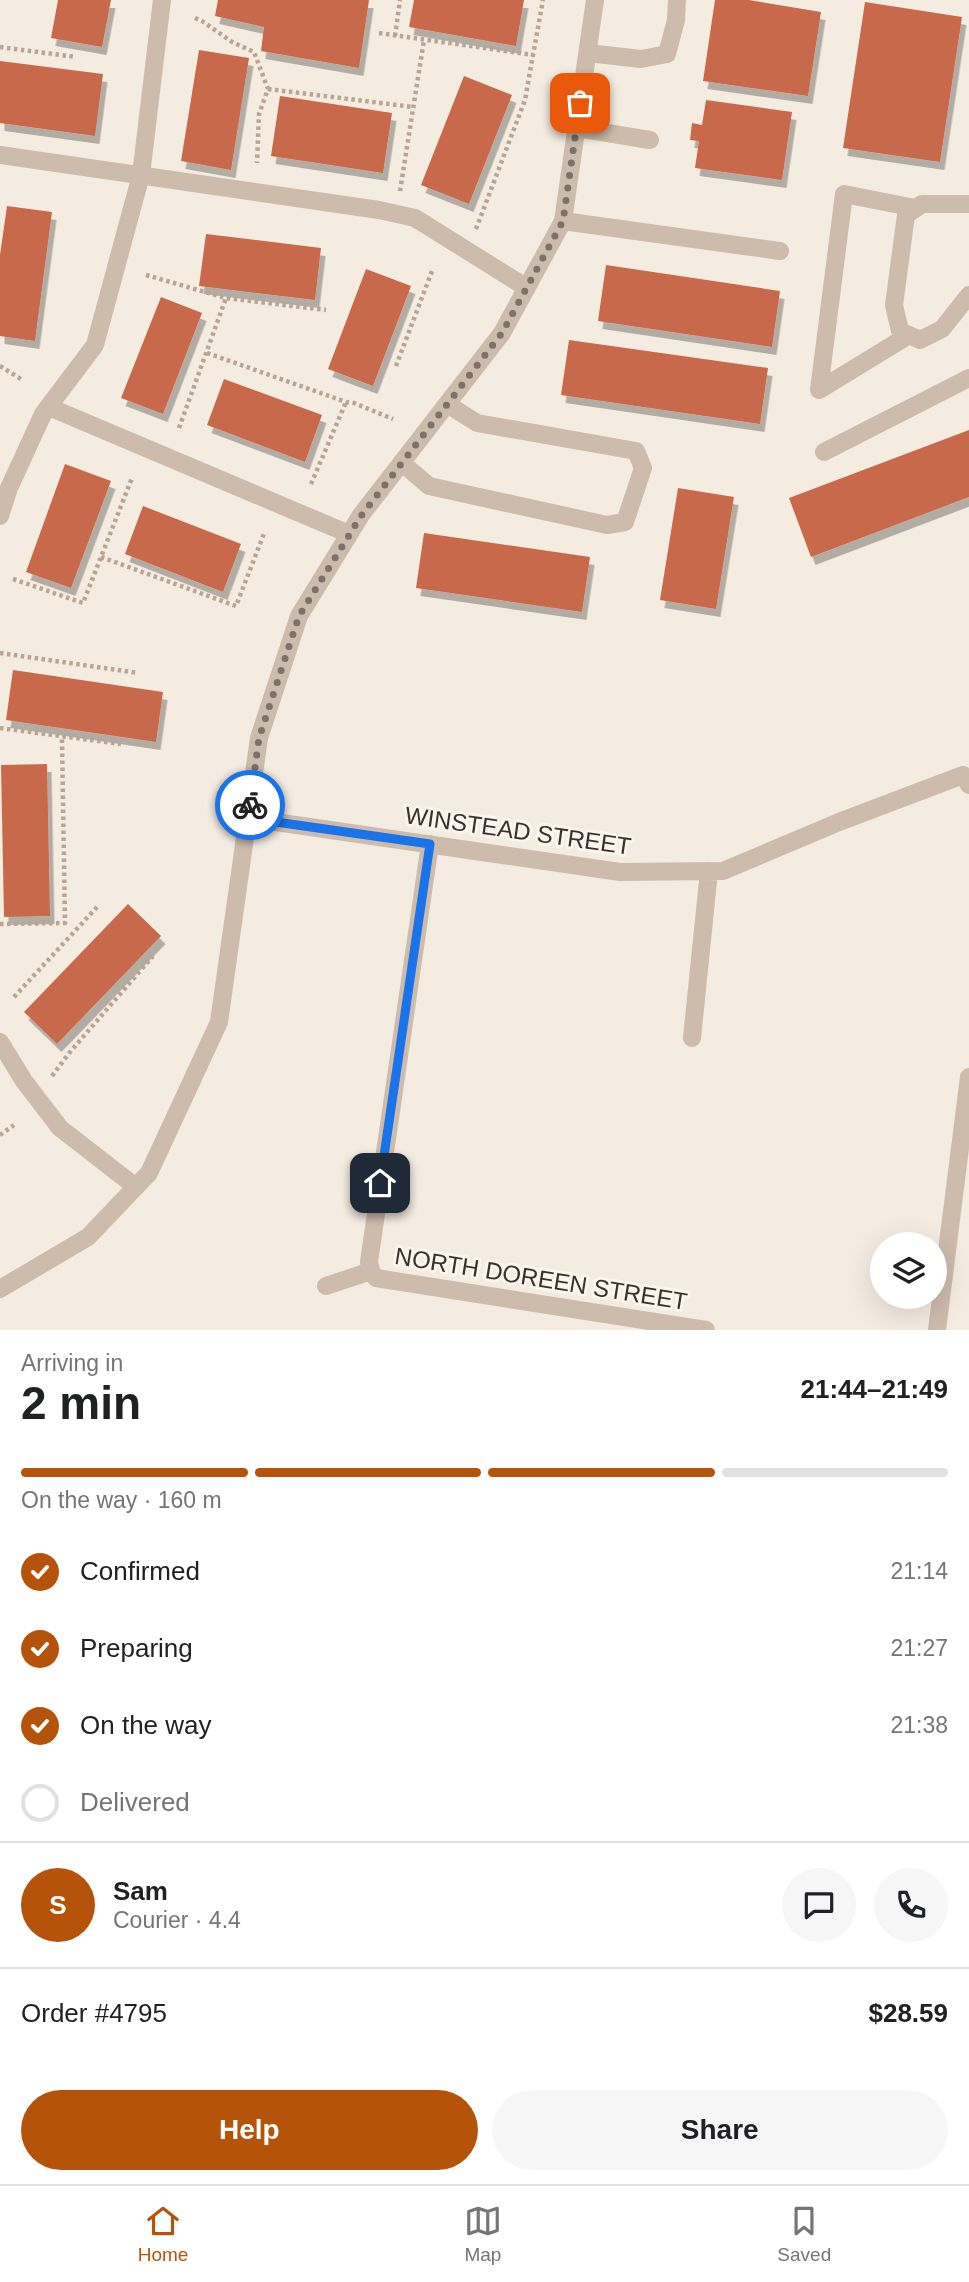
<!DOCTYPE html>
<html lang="en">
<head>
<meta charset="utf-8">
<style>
	:root { --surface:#fff; --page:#f6f6f6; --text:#202124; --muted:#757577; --line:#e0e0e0; --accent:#b45309 }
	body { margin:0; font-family:Arial,sans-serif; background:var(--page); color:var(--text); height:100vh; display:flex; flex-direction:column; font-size:26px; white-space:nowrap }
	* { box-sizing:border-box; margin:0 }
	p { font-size:23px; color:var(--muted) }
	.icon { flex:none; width:38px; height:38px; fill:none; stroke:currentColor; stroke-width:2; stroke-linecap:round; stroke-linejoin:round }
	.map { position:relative; height:1330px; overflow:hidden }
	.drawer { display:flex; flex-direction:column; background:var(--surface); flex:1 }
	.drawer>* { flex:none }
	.buttons { position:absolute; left:870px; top:1232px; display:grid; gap:14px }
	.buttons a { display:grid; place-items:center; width:77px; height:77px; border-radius:50%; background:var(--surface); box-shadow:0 7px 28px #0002; font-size:35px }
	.pin { position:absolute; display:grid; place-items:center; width:60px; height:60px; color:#fff; margin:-30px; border-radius:14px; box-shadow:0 4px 10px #0006 }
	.courier { position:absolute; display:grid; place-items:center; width:70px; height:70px; margin:-35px; border:5px solid #1a73e8; border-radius:50%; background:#fff; color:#222; box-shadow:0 2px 9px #0007 }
	.headline em { font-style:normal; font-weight:700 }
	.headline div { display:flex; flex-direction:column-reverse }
	.headline { display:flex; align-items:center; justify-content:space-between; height:119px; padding:0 21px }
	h1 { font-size:46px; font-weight:700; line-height:52px }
	.bar { display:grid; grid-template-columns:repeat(4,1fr); gap:10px 7px; align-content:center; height:84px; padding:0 21px }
	.bar i { height:9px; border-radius:5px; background:var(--line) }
	.bar .active { background:var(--accent) }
	.bar p { grid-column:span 4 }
	.line { display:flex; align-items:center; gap:18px; padding:0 21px; border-top:2px solid var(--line) }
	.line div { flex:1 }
	.round { display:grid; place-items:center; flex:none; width:74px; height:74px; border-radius:37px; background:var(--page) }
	ol { padding:0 21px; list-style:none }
	li { display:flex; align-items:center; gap:21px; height:77px }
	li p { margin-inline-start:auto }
	li .icon { padding:7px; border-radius:50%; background:var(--accent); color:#fff; stroke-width:4 }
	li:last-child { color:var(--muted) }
	li i { width:38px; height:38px; border:4px solid var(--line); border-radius:50% }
	.button { display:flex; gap:14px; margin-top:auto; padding:14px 21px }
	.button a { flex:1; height:80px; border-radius:42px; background:var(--accent); color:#fff; font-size:28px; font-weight:700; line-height:80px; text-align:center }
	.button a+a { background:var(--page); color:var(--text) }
	.tabs { display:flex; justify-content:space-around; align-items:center; height:98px; border-top:2px solid var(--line); background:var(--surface); font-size:19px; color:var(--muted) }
	.tabs a { display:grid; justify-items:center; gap:4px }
	.tabs .active { color:var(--accent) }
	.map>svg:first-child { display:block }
	.building { fill:#c8694b; filter:url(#shadow) }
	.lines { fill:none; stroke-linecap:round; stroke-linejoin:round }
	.path { stroke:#b9a596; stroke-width:4.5; stroke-dasharray:3.5 3.5; stroke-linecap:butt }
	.minor { stroke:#cdbbac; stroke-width:18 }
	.done { stroke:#7c716b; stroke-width:7; stroke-dasharray:0 12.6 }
	.route { stroke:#1a73e8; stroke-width:9 }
	.labels { text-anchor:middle; stroke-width:6; stroke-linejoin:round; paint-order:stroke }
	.street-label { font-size:24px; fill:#3b302b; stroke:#fbf5ee }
</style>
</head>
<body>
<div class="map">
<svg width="969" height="1330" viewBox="0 0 969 1330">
	<defs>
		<filter id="shadow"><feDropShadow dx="4.5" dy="8" stdDeviation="0" flood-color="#0004"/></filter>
	</defs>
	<rect width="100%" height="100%" fill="#f4ebe1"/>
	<!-- building -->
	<path class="building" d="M58 0H111L102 47 51 38Z
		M218 0H369L359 68 261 51 264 27 215 16Z
		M414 0H524L516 46 409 27Z
		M715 0H749L821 12 808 96 703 81Z
		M865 2 962 17 940 162 843 148Z
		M199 50 249 58 231 170 181 161Z
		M0 61 103 74 95 136 0 123Z
		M464 76 512 95 469 204 421 185Z
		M280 96 392 113 383 173 271 156Z
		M706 100 792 112 782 180 695 168 699 141 690 140 692 123 702 125Z
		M7 206 52 212 35 341 0 336V255Z
		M206 234 321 248 315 300 199 286Z
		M606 265 780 291 772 347 598 321Z
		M366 269 411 286 373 386 328 369Z
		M161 297 202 313 163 414 121 398Z
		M569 340 768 368 760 424 561 395Z
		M224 379 322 415 305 462 207 425Z
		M969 430V497L811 557 789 498Z
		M65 464 111 481 71 588 26 572Z
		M678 488 734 497 716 609 660 600Z
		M143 506 241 544 223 592 125 554Z
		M424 533 590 557 582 612 416 588Z
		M13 670 163 692 156 742 6 720Z
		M47 764 50 916 4 917 1 765Z
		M128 904 161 936 57 1044 24 1012Z"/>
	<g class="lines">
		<!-- path -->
		<path class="path" d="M195 18 202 21 232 42 254 52 268 89 259 114 257 163
			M379 33 533 55 543 0
			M395 36 400 0
			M0 47 76 57
			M268 89 413 107
			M400 191 424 40
			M476 229 525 100 533 55
			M146 275 226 298 326 310
			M207 353 346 402 354 403 393 419
			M0 366 21 379
			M396 366 432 271
			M179 428 226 298
			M311 484 346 402
			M101 557 236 606 265 531
			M13 579 83 603 132 478
			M0 653 138 673
			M0 728 121 744
			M0 924 65 923 62 738
			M14 997 98 906
			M52 1076 70 1052 153 956
			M0 1135 14 1125"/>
		<!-- minor -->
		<path class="minor" d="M588 53 641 59 667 54 676 20 677 0
			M577 128 650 140
			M0 155 379 210 415 218 527 288
			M969 204H922L906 215 894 305 900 331 920 340 942 329 969 295
			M563 221 780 251
			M909 335 819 390 844 194 915 208
			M49 407 349 534
			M824 452 969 378
			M402 463 429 486 607 525 625 522 643 468 636 451 477 423 447 404
			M0 516 9 488 43 414 95 345 141 175 162 0
			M248 818 620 872 723 871 839 822 963 775 969 785
			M692 1038 709 871
			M0 1042 24 1081 60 1128 136 1187
			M371 1271 369 1262 430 844
			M371 1271 376 1278 706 1330
			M326 1286 371 1271
			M0 1289 88 1237 149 1173 219 1022 259 738 299 616 361 515 502 333 563 221 595 0
			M937 1330 969 1077"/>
	</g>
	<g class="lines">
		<!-- done -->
		<path class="done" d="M250 805 259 738 299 616 361 516 502 333 563 221 580 103"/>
		<!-- route -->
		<path class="route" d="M250 805 248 818 430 844 380 1183"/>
	</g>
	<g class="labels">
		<!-- street labels -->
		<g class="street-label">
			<text transform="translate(518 831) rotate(8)" y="8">WINSTEAD STREET</text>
			<text transform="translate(541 1279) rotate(9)" y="8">NORTH DOREEN STREET</text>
		</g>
	</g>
</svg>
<div class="buttons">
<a><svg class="icon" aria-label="layers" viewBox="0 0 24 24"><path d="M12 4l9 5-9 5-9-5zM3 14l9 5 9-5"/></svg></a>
</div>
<div class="pin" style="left:580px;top:103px;background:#ea580c"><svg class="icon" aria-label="bag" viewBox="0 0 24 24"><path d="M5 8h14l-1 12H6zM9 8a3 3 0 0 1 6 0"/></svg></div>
<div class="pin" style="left:380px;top:1183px;background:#1f2937"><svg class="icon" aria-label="home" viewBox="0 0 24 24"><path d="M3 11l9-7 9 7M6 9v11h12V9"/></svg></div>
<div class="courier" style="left:250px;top:805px"><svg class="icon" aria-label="bike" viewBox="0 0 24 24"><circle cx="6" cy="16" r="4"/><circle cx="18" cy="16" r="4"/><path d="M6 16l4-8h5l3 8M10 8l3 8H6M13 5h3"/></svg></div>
</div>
<section class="drawer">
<div class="headline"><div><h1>2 min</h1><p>Arriving in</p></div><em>21:44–21:49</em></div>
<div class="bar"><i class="active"></i><i class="active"></i><i class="active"></i><i></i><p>On the way · 160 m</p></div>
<ol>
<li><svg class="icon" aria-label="check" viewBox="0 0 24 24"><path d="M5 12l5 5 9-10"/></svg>Confirmed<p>21:14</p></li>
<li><svg class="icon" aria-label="check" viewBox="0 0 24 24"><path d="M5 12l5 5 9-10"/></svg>Preparing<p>21:27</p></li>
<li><svg class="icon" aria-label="check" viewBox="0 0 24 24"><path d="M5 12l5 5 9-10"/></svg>On the way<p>21:38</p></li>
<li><i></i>Delivered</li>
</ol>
<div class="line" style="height:126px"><b class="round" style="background:var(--accent);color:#fff">S</b><div><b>Sam</b><p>Courier · 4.4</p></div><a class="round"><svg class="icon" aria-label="chat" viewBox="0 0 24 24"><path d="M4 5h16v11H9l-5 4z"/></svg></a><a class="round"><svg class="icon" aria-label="phone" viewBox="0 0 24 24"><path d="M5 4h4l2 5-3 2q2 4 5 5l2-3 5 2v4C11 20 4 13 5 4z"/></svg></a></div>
<div class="line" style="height:91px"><div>Order #4795</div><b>$28.59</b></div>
<div class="button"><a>Help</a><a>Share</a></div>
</section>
<nav class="tabs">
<a class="active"><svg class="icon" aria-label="home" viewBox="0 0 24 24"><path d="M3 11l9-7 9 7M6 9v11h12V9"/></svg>Home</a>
<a><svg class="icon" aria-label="map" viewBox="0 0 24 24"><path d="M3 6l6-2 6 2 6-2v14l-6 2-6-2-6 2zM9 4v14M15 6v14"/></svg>Map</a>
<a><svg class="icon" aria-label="saved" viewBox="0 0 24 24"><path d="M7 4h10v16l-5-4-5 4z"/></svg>Saved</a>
</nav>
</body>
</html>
